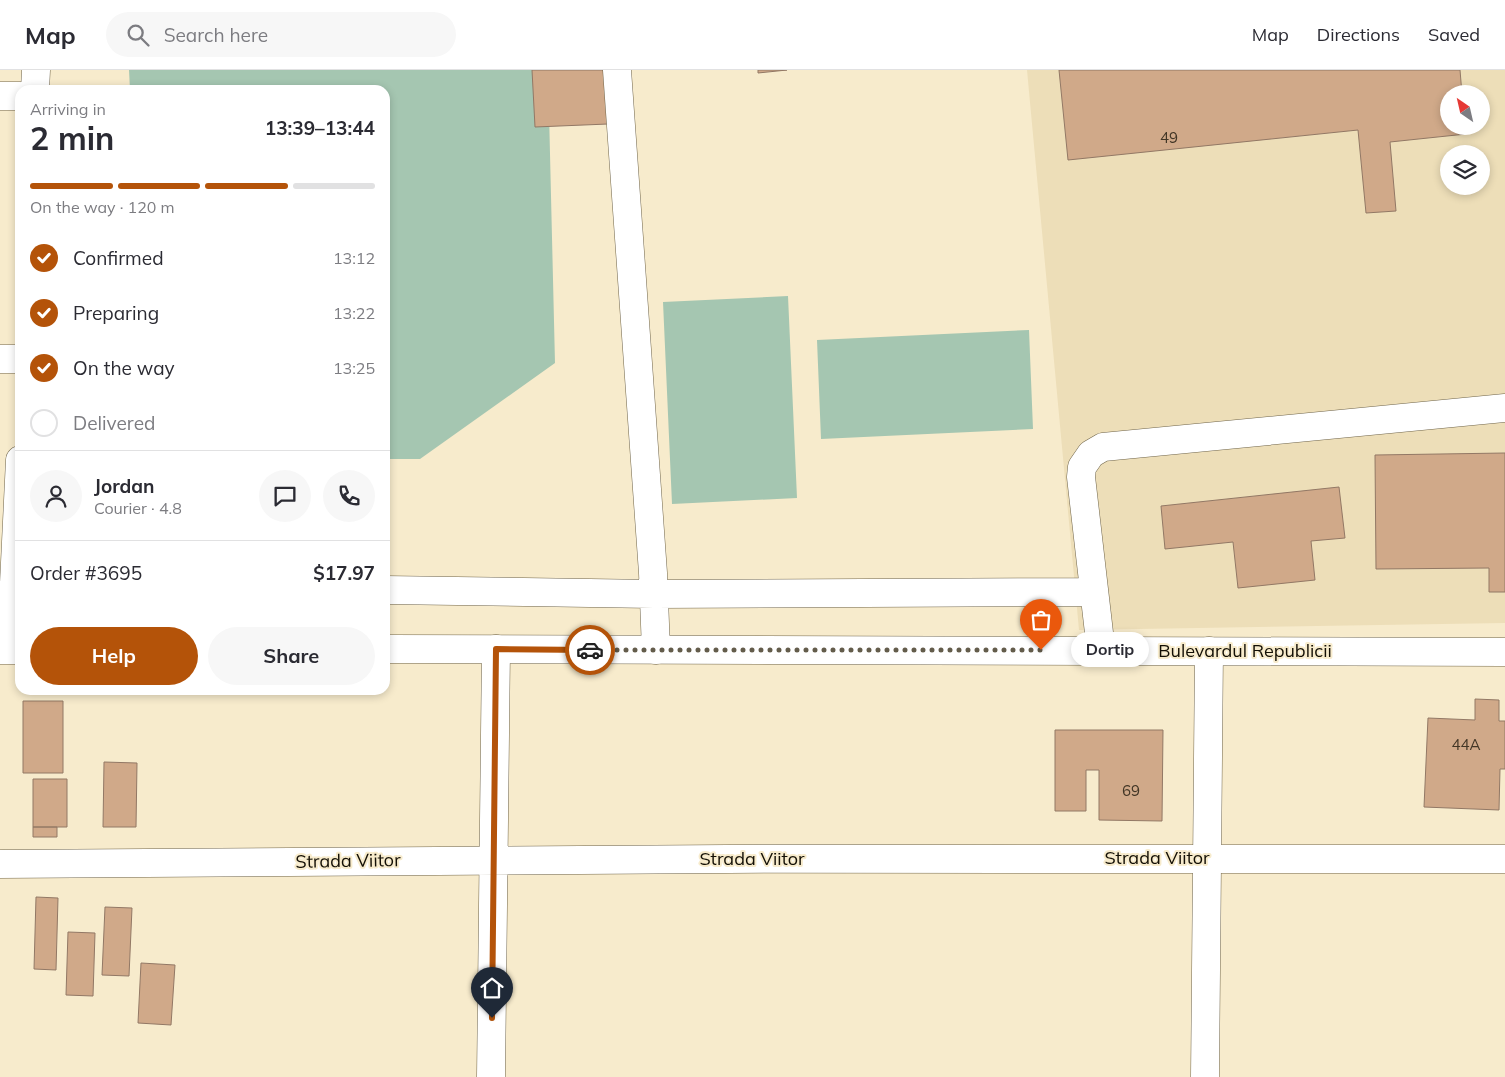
<!DOCTYPE html>
<html lang="en">
<head>
<meta charset="utf-8">
<style>
	:root { --surface:#fff; --page:#f7f7f7; --text:#2b2b33; --muted:#7c7c81; --line:#e1e1e2; --accent:#b45309 }
	body { margin:0; font-family:Mulish,sans-serif; background:var(--page); color:var(--text); height:100vh; display:flex; flex-direction:column; font-size:19px; white-space:nowrap }
	* { box-sizing:border-box; margin:0 }
	p { font-size:16px; color:var(--muted) }
	.icon { flex:none; width:28px; height:28px; fill:none; stroke:currentColor; stroke-width:2; stroke-linecap:round; stroke-linejoin:round }
	.map { position:relative; flex:1; overflow:hidden }
	.sheet { position:absolute; left:15px; top:15px; width:375px; height:610px; display:flex; flex-direction:column; background:var(--surface); border-radius:15px; box-shadow:0 2px 8px #0003 }
	.sheet>* { flex:none }
	.needle { width:32px; rotate:326deg }
	.controls { position:absolute; left:1440px; top:15px; display:grid; gap:10px }
	.controls a { display:grid; place-items:center; width:50px; height:50px; border-radius:50%; background:var(--surface); box-shadow:0 2px 8px #0003; font-size:25px }
	.pin { position:absolute; display:grid; place-items:center; width:42px; height:42px; color:#fff; margin:-51px -21px; border-radius:50% 50% 50% 0; rotate:-45deg; box-shadow:0 0 5px #0007 }
	.pin .icon { rotate:45deg }
	.courier { position:absolute; display:grid; place-items:center; width:50px; height:50px; margin:-25px; border:4px solid #b45309; border-radius:50%; background:#fff; color:#222; box-shadow:0 1px 6px #0007 }
	.bubble { position:absolute; height:35px; border-radius:18px; background:var(--surface); box-shadow:0 2px 8px #0003; font-size:16px; font-weight:700; line-height:35px; text-align:center }
	.overview em { font-style:normal; font-weight:700 }
	.overview div { display:flex; flex-direction:column-reverse }
	.overview { display:flex; align-items:center; justify-content:space-between; height:85px; padding:0 15px }
	h1 { font-size:32px; font-weight:700; line-height:38px }
	.bar { display:grid; grid-template-columns:repeat(4,1fr); gap:8px 5px; align-content:center; height:60px; padding:0 15px }
	.bar i { height:6px; border-radius:4px; background:var(--line) }
	.bar .active { background:var(--accent) }
	.bar p { grid-column:span 4 }
	.line { display:flex; align-items:center; gap:12px; padding:0 15px; border-top:1px solid var(--line) }
	.line div { flex:1 }
	.round { display:grid; place-items:center; flex:none; width:52px; height:52px; border-radius:26px; background:var(--page) }
	ol { padding:0 15px; list-style:none }
	li { display:flex; align-items:center; gap:15px; height:55px }
	li p { margin-inline-start:auto }
	li .icon { padding:5px; border-radius:50%; background:var(--accent); color:#fff; stroke-width:4 }
	li:last-child { color:var(--muted) }
	li i { width:28px; height:28px; border:2px solid var(--line); border-radius:50% }
	.action { display:flex; gap:10px; margin-top:auto; padding:10px 15px }
	.action a { flex:1; height:58px; border-radius:30px; background:var(--accent); color:#fff; font-size:20px; font-weight:700; line-height:58px; text-align:center }
	.action a+a { background:var(--page); color:var(--text) }
	header { display:flex; align-items:center; gap:30px; box-sizing:border-box; height:70px; padding:0 25px; background:var(--surface); border-bottom:1px solid var(--line) }
	header strong { font-size:24px }
	nav { display:flex; gap:28px; margin-inline-start:auto; font-size:18px }
	.search { width:350px; height:45px; background:var(--page); display:flex; align-items:center; gap:12px; box-sizing:border-box; padding:0 18px; border-radius:28px; color:var(--muted); font-size:19px }
	.map>svg:first-child { display:block }
	.built { fill:#eddeb8; fill-rule:evenodd }
	.garden { fill:#a5c6b1 }
	.building { fill:#d0a989; stroke:#927865 }
	.lines { fill:none; stroke-linecap:round; stroke-linejoin:round }
	.minor-casing { stroke:#70654a; stroke-width:29 }
	.major-casing { stroke:#70654a; stroke-width:29 }
	.minor { stroke:#fff; stroke-width:28 }
	.major { stroke:#fff; stroke-width:28 }
	.done { stroke:#635c4b; stroke-width:5; stroke-dasharray:0 9 }
	.route { stroke:#b45309; stroke-width:6 }
	.labels { text-anchor:middle; stroke-width:4; stroke-linejoin:round; paint-order:stroke }
	.number-label { font-size:15px; fill:#423626 }
	.street-label { font-size:18px; fill:#130f05; stroke:#f7ebcc }
</style>
</head>
<body>
<header>
<strong>Map</strong>
<div class="search"><svg class="icon" aria-label="search" viewBox="0 0 24 24"><circle cx="10" cy="10" r="6"/><path d="M15 15l6 6"/></svg>Search here</div>
<nav><a>Map</a><a>Directions</a><a>Saved</a></nav>
</header>
<div class="map">
<svg width="1505" height="1007" viewBox="0 0 1505 1007">
	<rect width="100%" height="100%" fill="#f7ebcc"/>
	<!-- built -->
	<path class="built" d="M1027 0H1505V553L1079 560ZM1449 24H1481V56H1449ZM1449 84H1481V116H1449Z"/>
	<!-- garden -->
	<path class="garden" d="M129 0H548L555 293 420 389H385V20H130Z
		M788 226 797 428 672 434 663 232Z
		M1029 260 1033 359 821 369 817 270Z"/>
	<!-- building -->
	<path class="building" d="M532 0H605L608 54 535 57Z
		M758 0H787L758 3Z
		M1059 0H1460L1462 24H1449V56H1465L1466 64 1390 72 1396 141 1366 143 1358 60 1068 90Z
		M1505 383V522H1489V498L1376 499 1375 385Z
		M1339 417 1345 468 1311 471 1315 510 1238 518 1233 472 1165 479 1161 436Z
		M1475 629 1499 630V651H1505V699H1500L1499 740 1424 737 1428 648 1475 650Z
		M23 631H63V703H23Z
		M1055 660H1163L1162 751 1099 750V700H1086V741H1055Z
		M104 692 137 693 136 757H103Z
		M33 709H67V757H33Z
		M33 757H57V767H33Z
		M36 827 58 828 56 900 34 899Z
		M105 837 132 838 129 906 102 905Z
		M68 862 95 863 93 926 66 925Z
		M141 893 175 895 171 955 138 953Z"/>
	<g class="lines">
		<defs>
			<path id="minor" d="M617 0 653 503 656 580
				M35 20 36 0
				M0 26H20
				M0 289H20
				M385 520 654 524 1094 522
				M0 572 14 513 20 390
				M1101 580 1081 407 1082 397 1091 384 1103 377 1505 338
				M0 794C502 790 1003 786 1505 789
				M491 1007 496 579
				M1205 1007 1209 581"/>
			<path id="major" d="M385 579 1505 582
				M0 580H20"/>
		</defs>
		<!-- minor casing -->
		<use href="#minor" class="minor-casing"/>
		<!-- major casing -->
		<use href="#major" class="major-casing"/>
		<!-- minor -->
		<use href="#minor" class="minor"/>
		<!-- major -->
		<use href="#major" class="major"/>
	</g>
	<g class="lines">
		<!-- done -->
		<path class="done" d="M590 580H1041"/>
		<!-- route -->
		<path class="route" d="M492 948 496 579 590 580"/>
	</g>
	<g class="labels">
		<!-- number labels -->
		<g class="number-label">
			<text x="1169" y="73">49</text>
			<text x="1466" y="680">44A</text>
			<text x="1131" y="726">69</text>
		</g>
		<!-- street labels -->
		<g class="street-label">
			<text x="1245" y="587">Bulevardul Republicii</text>
			<text x="1157" y="794">Strada Viitor</text>
			<text x="752" y="795">Strada Viitor</text>
			<text transform="translate(348 791) rotate(-1)" y="6">Strada Viitor</text>
		</g>
	</g>
</svg>
<div class="controls">
<a><svg class="needle" viewBox="-14 -14 28 28"><path d="M0-13l5 13h-10z" fill="#e53935"/><path d="M0 13l5-13h-10z" fill="#7c7c81"/></svg></a>
<a><svg class="icon" aria-label="layers" viewBox="0 0 24 24"><path d="M12 4l9 5-9 5-9-5zM3 14l9 5 9-5"/></svg></a>
</div>
<div class="pin" style="left:1041px;top:580px;background:#ea580c"><svg class="icon" aria-label="bag" viewBox="0 0 24 24"><path d="M5 8h14l-1 12H6zM9 8a3 3 0 0 1 6 0"/></svg></div>
<div class="pin" style="left:492px;top:948px;background:#1f2937"><svg class="icon" aria-label="home" viewBox="0 0 24 24"><path d="M3 11l9-7 9 7M6 9v11h12V9"/></svg></div>
<div class="courier" style="left:590px;top:580px"><svg class="icon" aria-label="car" viewBox="0 0 24 24"><path d="M5 17H2v-5l4-1 3-4h7l3 4 3 1v5h-3M9 17h6M6 11h13"/><circle cx="7" cy="17" r="2"/><circle cx="17" cy="17" r="2"/></svg></div>
<div class="bubble" style="left:1071px;top:562px;width:78px">Dortip</div>
<section class="sheet">
<div class="overview"><div><h1>2 min</h1><p>Arriving in</p></div><em>13:39–13:44</em></div>
<div class="bar"><i class="active"></i><i class="active"></i><i class="active"></i><i></i><p>On the way · 120 m</p></div>
<ol>
<li><svg class="icon" aria-label="check" viewBox="0 0 24 24"><path d="M5 12l5 5 9-10"/></svg>Confirmed<p>13:12</p></li>
<li><svg class="icon" aria-label="check" viewBox="0 0 24 24"><path d="M5 12l5 5 9-10"/></svg>Preparing<p>13:22</p></li>
<li><svg class="icon" aria-label="check" viewBox="0 0 24 24"><path d="M5 12l5 5 9-10"/></svg>On the way<p>13:25</p></li>
<li><i></i>Delivered</li>
</ol>
<div class="line" style="height:90px"><a class="round"><svg class="icon" aria-label="person" viewBox="0 0 24 24"><circle cx="12" cy="8" r="4"/><path d="M4 21q1-7 8-7t8 7"/></svg></a><div><b>Jordan</b><p>Courier · 4.8</p></div><a class="round"><svg class="icon" aria-label="chat" viewBox="0 0 24 24"><path d="M4 5h16v11H9l-5 4z"/></svg></a><a class="round"><svg class="icon" aria-label="phone" viewBox="0 0 24 24"><path d="M5 4h4l2 5-3 2q2 4 5 5l2-3 5 2v4C11 20 4 13 5 4z"/></svg></a></div>
<div class="line" style="height:65px"><div>Order #3695</div><b>$17.97</b></div>
<div class="action"><a>Help</a><a>Share</a></div>
</section>
</div>
</body>
</html>
